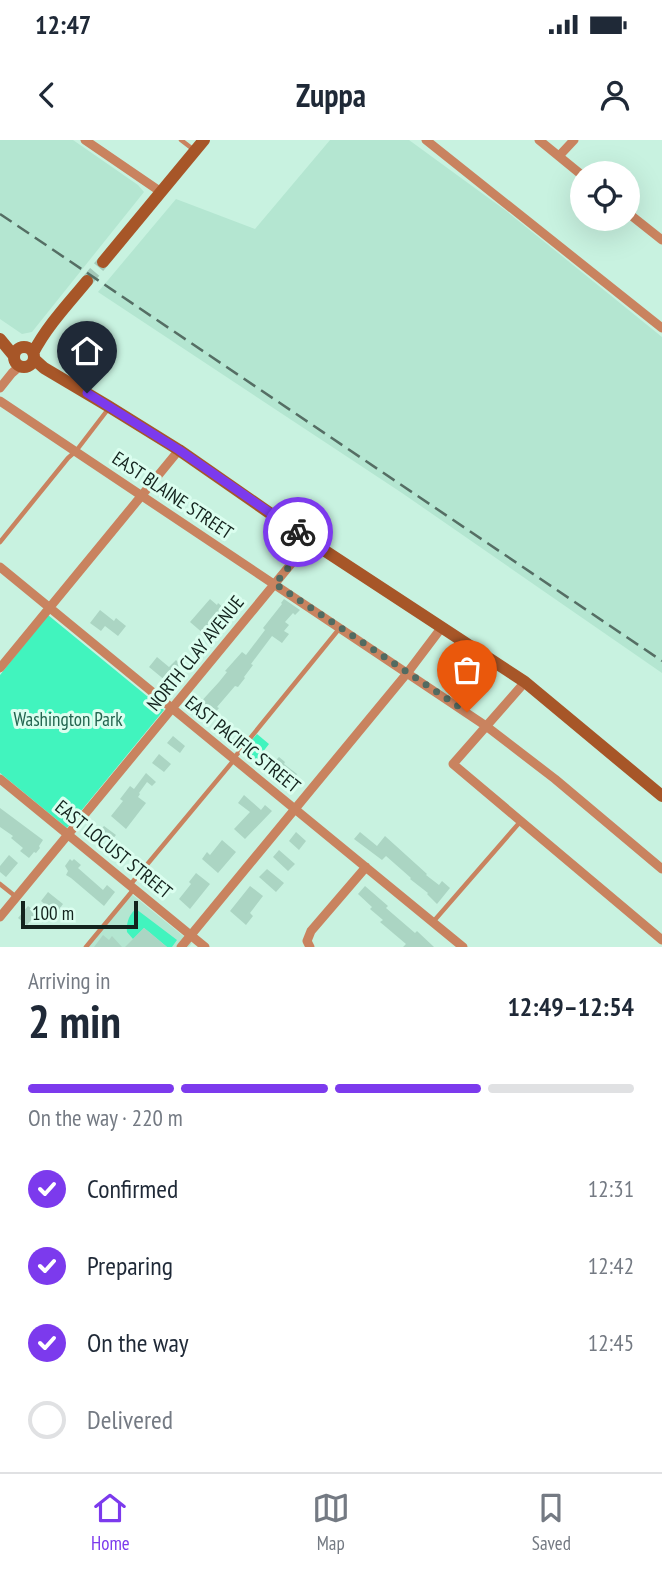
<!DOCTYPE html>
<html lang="en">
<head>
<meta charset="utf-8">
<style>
	:root { --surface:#fff; --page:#f6f6f7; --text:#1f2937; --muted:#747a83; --line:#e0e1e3; --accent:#7c3aed }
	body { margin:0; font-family:"PT Sans Narrow",sans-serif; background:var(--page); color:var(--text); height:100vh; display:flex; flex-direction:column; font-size:26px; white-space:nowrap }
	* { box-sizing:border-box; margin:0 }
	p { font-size:23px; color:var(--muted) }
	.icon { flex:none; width:38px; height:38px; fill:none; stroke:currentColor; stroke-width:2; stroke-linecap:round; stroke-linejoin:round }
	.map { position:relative; height:807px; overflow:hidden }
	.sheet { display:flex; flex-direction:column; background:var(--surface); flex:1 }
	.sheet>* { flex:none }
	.buttons { position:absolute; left:570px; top:21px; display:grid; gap:14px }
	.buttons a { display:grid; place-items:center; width:70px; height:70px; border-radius:50%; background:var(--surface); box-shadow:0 7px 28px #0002; font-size:35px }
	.scale { position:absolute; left:21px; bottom:18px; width:117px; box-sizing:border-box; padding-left:7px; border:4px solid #13231d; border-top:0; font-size:19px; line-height:24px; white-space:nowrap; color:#13231d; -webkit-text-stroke:5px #dbfeef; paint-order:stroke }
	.pin { position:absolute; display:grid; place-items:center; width:60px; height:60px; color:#fff; margin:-72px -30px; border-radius:50% 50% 50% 0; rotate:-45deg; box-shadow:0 0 7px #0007 }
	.pin .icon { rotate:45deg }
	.courier { position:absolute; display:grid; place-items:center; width:70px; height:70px; margin:-35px; border:5px solid #7c3aed; border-radius:50%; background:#fff; color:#222; box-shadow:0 2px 9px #0007 }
	.overview em { font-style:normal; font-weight:700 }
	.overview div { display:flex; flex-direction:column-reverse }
	.overview { display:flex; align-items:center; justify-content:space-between; height:119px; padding:0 28px }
	h1 { font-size:46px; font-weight:700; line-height:52px }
	.bar { display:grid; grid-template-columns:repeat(4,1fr); gap:10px 7px; align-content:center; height:84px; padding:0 28px }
	.bar i { height:9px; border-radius:5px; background:var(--line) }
	.bar .on { background:var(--accent) }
	.bar p { grid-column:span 4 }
	ol { padding:0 28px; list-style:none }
	li { display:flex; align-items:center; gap:21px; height:77px }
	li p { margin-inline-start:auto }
	li .icon { padding:7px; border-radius:50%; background:var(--accent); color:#fff; stroke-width:4 }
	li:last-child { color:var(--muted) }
	li i { width:38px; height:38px; border:4px solid var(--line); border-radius:50% }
	.status { display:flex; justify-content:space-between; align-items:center; height:49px; padding:0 35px; background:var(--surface); direction:ltr }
	.status svg { height:19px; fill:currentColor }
	header { display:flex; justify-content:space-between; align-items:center; height:91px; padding:0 28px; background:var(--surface); font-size:32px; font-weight:700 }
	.tab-bar { display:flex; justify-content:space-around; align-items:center; height:98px; border-top:2px solid var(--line); background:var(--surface); font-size:19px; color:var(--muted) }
	.tab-bar a { display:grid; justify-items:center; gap:4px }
	.tab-bar .on { color:var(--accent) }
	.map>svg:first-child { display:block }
	.built { fill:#b4e6d1 }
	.green { fill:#41f4be }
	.building { fill:#abd5c3 }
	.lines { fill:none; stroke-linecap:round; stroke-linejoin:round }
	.secondary-tunnel { stroke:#a4c9b9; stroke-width:12; stroke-dasharray:12 6; stroke-linecap:butt }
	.lane { stroke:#c9835f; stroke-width:4.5 }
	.street { stroke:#c9835f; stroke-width:9 }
	.secondary { stroke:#a75628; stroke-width:12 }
	.rail { stroke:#556e64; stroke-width:2.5; stroke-dasharray:14 7; stroke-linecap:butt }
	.done { stroke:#526b61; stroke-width:7; stroke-dasharray:0 12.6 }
	.route { stroke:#7c3aed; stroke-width:9 }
	.labels { text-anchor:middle; stroke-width:6; stroke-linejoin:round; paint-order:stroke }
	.street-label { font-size:19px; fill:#13231d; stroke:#dbfeef }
	.park-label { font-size:19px; fill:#22654f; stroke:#dbfeef }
</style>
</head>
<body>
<div class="status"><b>12:47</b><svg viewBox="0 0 49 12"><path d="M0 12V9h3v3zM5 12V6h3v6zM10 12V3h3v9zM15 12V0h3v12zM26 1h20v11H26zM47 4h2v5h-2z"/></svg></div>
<header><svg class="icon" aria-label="back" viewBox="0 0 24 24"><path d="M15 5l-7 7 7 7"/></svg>Zuppa<svg class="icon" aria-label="person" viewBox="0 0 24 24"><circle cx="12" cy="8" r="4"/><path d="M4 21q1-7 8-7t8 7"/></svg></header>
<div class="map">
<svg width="662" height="807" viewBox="0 0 662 807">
	<rect width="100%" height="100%" fill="#c8f2e0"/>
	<!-- built -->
	<path class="built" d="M0 0H73L138 45 144 52 32 192 22 194 0 179Z
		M330 0H409L505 70 662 197V533L402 353 98 152 176 59 255 89Z
		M129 752 192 803 189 807H83Z"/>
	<!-- green -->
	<path class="green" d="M48 475 164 570 67 688 0 633V535Z
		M257 594 269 604 255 622 242 611Z
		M136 769 177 800 172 807H167L144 788 133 799 127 792C126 784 129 774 136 769Z"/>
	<!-- building -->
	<path class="building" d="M210 459 217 465 218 463 225 469 204 494 190 482Z
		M284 459 300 470 295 475 293 473 285 482 289 485 284 491 289 494 282 503 272 496 251 524 253 525 244 537 245 538 238 547 235 546 217 567 219 568 211 578 197 566 219 542 227 532 225 531 242 512 246 515 265 490 263 488 282 464 281 463Z
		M100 470 114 481 116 478 126 486 118 496 105 486 101 491 90 483Z
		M157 517 169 527 176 520 180 524 177 528 182 533 172 546 149 527Z
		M173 596 185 606 180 613 167 603Z
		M266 612 276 620 279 617 285 622 284 624 297 634 290 645 282 638 283 636 279 633 281 631 269 622 265 626 259 620Z
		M159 614 171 624 164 632 152 623Z
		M146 633 156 642 152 646 147 642 139 653 140 654 138 657 146 663 126 689 111 676 123 661 120 659 130 646 134 649Z
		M244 655 261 670 265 665 272 671 245 699 234 689 250 672 238 663Z
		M0 668 43 700 39 706 40 708 36 713 34 712 29 718 20 711 23 708 11 698 13 696 0 687Z
		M104 686 116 695 111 701 106 697 103 701 92 693 97 688 100 690Z
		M296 692 306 701 299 710 289 701Z
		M360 692 377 706 385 696 427 734 426 735 439 745 442 741 450 748 437 764 427 754 428 753 410 739 411 738 386 716 382 720 354 699Z
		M222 700 236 712 218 733 202 719 207 712 210 715Z
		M279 710 295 724 288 731 273 717Z
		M9 715 18 723 6 737 0 732V726Z
		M70 719 72 721 74 719 81 725 78 728 103 750 107 745 115 752 104 766 71 738 66 735 68 731 65 726Z
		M267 729 284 743 276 752 259 737Z
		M196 733 210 744 190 769 179 759 191 744 189 742Z
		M250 746 263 756 250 773 253 776 246 785 230 771Z
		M365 746 388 766 386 768 415 793 417 791 434 807H403L406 804 380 782 383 780 370 769 372 767 358 754Z
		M48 752 63 764 57 772 53 768 51 770 41 761Z
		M28 766 37 773 27 785 18 778Z
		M144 788 148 791 167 807H125Z
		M103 795 109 800 112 796 122 807H94Z"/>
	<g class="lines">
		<!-- secondary-tunnel -->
		<path class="secondary-tunnel" d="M87 141 103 122"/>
		<!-- lane -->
		<path class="lane" d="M181 0 194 10
			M0 402 68 318 76 311 109 268
			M234 618 339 489
			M0 744 15 756
			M130 745 234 620
			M433 782 520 682
			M86 807 134 749"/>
		<!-- street -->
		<path class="street" d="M85 0 161 52
			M426 0 662 188
			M539 0 583 36
			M559 16 574 0
			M628 73 662 100
			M0 248 12 233 20 226
			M0 261 486 586 555 639 662 729
			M0 427 463 807
			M0 528 179 310
			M525 542 453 624 662 800
			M0 639 205 807
			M0 777 310 401
			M181 807 408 532 442 487
			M310 807 307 801 311 791 366 727"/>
		<!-- secondary -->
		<path class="secondary" d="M103 122 204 0
			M0 199 14 216
			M14 217a10 10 0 1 1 20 0a10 10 0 1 1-20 0Z
			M33 213C47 186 68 164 87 141
			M34 219 44 228 108 266 179 310 310 401 525 542 662 656"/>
		<!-- rail -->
		<path class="rail" d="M0 74 662 521"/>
	</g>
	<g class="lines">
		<!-- done -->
		<path class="done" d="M298 392 310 401 275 444 467 572"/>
		<!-- route -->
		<path class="route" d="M87 253 179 310 298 392"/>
	</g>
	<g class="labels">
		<!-- street labels -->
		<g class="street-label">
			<text transform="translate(173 355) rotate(34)" y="7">EAST BLAINE STREET</text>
			<text transform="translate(195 513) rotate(-51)" y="7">NORTH CLAY AVENUE</text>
			<text transform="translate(243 604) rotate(39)" y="7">EAST PACIFIC STREET</text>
			<text transform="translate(114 709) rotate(39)" y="7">EAST LOCUST STREET</text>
		</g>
		<!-- park labels -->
		<g class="park-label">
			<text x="68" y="586">Washington Park</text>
		</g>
	</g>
</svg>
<div class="buttons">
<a><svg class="icon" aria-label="locate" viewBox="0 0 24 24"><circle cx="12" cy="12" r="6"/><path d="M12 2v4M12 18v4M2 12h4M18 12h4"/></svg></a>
</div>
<div class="scale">100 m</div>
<div class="pin" style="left:467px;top:572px;background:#ea580c"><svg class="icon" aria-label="bag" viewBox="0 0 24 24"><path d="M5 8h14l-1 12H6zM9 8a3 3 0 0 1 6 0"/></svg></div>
<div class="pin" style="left:87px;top:253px;background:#1f2937"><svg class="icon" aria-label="home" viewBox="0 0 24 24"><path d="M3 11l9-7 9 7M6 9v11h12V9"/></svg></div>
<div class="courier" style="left:298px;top:392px"><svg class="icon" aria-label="bike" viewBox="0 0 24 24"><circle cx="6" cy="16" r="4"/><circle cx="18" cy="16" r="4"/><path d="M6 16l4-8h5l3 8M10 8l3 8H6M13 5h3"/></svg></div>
</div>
<section class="sheet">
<div class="overview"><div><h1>2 min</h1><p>Arriving in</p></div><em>12:49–12:54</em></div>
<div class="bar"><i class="on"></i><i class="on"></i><i class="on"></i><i></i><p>On the way · 220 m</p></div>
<ol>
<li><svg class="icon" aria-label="check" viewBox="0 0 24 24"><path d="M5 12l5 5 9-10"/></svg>Confirmed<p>12:31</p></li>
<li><svg class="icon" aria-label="check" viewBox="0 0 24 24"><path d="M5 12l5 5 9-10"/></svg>Preparing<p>12:42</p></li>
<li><svg class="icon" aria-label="check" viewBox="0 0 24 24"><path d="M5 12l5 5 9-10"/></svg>On the way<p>12:45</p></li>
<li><i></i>Delivered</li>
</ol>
</section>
<nav class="tab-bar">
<a class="on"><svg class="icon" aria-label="home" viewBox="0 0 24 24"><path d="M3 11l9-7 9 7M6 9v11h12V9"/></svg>Home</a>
<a><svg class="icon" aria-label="map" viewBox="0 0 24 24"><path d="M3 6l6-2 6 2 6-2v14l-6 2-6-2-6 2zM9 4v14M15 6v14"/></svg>Map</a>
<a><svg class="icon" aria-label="saved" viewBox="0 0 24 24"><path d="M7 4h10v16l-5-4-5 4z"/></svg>Saved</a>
</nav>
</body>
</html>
